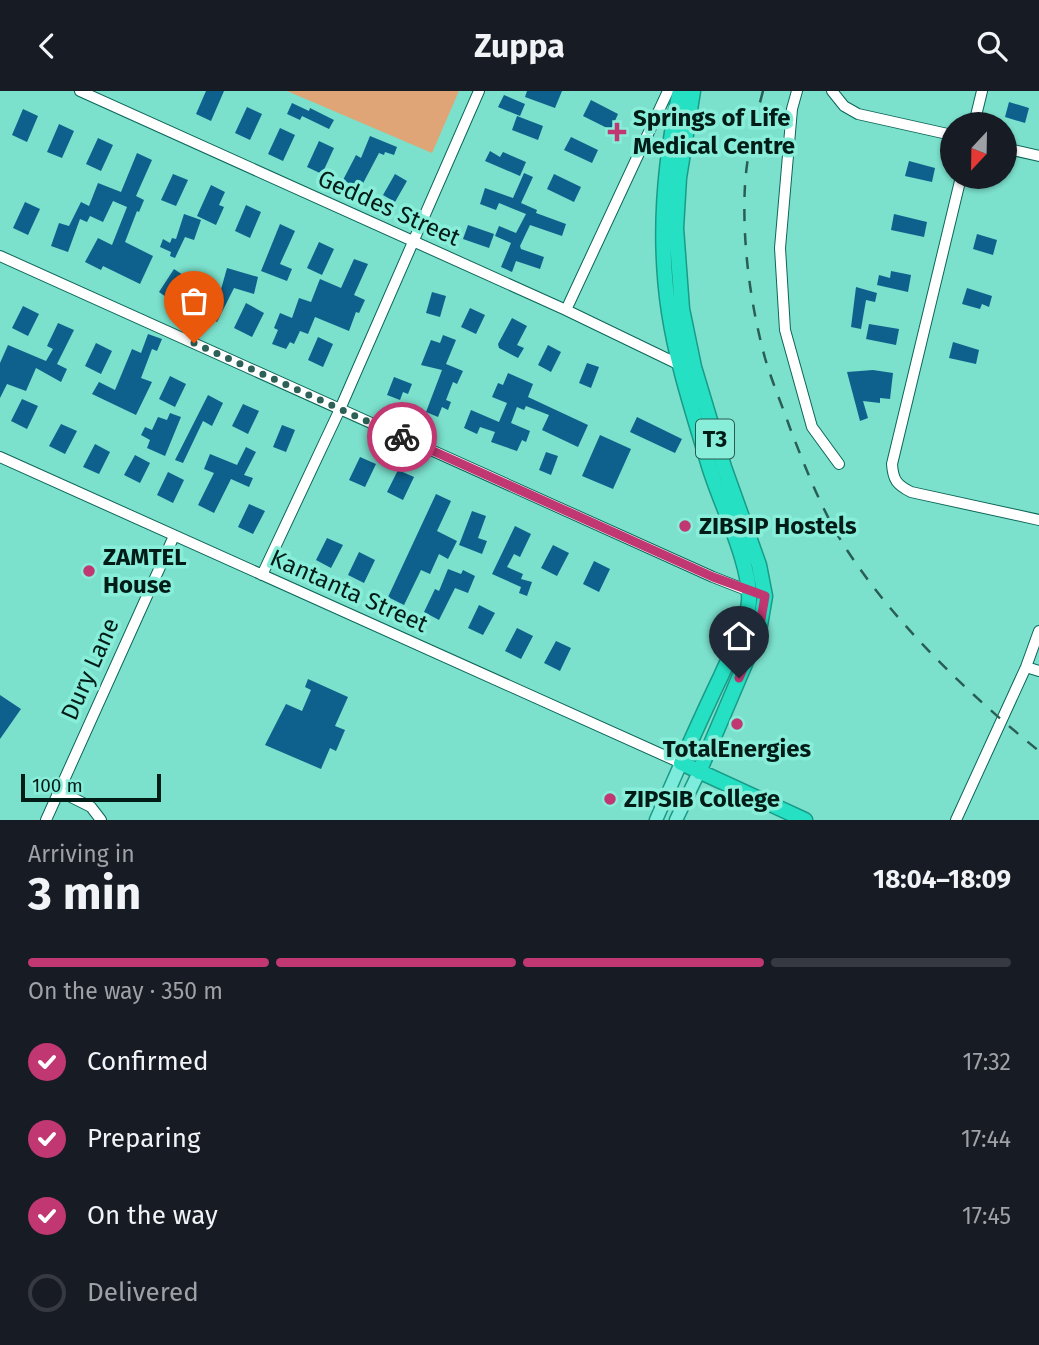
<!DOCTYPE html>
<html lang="en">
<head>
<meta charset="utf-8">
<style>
	:root { --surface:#171b24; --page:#242831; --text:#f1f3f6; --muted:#9ea1a6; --line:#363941; --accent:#c03771 }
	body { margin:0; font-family:"Fira Sans",sans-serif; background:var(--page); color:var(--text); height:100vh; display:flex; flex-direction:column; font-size:26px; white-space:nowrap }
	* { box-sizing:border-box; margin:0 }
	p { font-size:23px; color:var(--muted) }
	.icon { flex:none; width:38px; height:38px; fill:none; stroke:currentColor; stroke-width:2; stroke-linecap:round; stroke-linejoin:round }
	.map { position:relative; height:729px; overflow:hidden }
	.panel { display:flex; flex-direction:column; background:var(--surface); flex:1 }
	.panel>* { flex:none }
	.needle { width:46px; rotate:202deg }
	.controls { position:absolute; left:940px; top:21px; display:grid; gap:14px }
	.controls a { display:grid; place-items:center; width:77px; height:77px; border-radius:50%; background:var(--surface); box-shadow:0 2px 5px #0004; font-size:35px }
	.scale { position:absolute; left:21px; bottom:18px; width:140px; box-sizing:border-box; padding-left:7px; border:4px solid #001c17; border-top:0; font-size:19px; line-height:24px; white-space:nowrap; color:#001c17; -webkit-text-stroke:5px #88eed9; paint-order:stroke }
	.pin { position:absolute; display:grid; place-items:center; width:60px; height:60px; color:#fff; margin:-72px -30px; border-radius:50% 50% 50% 0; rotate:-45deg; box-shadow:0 0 7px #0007 }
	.pin .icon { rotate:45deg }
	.courier { position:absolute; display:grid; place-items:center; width:70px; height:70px; margin:-35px; border:5px solid #c03771; border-radius:50%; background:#fff; color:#222; box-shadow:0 2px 9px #0007 }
	.headline em { font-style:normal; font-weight:700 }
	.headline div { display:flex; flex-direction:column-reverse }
	.headline { display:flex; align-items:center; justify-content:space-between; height:119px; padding:0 28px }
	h1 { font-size:46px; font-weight:700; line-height:52px }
	.bar { display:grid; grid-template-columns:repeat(4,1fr); gap:10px 7px; align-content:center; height:84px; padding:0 28px }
	.bar i { height:9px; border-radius:5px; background:var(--line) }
	.bar .on { background:var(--accent) }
	.bar p { grid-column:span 4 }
	ol { padding:0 28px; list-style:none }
	li { display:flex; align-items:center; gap:21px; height:77px }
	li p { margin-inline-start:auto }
	li .icon { padding:7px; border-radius:50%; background:var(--accent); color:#fff; stroke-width:4 }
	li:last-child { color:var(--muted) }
	li i { width:38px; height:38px; border:4px solid var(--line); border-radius:50% }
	header { display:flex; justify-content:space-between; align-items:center; height:91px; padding:0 28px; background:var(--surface); font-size:32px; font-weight:700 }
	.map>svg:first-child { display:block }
	.green { fill:#e0a577 }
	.building { fill:#0e618c }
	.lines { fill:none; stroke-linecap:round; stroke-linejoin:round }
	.minor-casing { stroke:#0c6658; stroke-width:12 }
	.major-casing { stroke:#199b87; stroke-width:15 }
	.highway-casing { stroke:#199b87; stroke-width:17 }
	.minor { stroke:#fff; stroke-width:10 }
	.major { stroke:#7decdc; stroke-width:12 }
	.highway { stroke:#26e0c4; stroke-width:14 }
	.rail { stroke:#295e54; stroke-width:2.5; stroke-dasharray:12 12; stroke-linecap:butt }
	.done { stroke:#2b6156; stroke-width:7; stroke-dasharray:0 12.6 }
	.route { stroke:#c03771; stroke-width:9 }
	.poi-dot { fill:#c03771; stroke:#88eed9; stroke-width:2.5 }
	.labels { text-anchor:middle; stroke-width:7; stroke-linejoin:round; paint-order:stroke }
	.shield { fill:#88eed9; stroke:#295b51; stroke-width:2 }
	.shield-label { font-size:23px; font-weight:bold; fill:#001c17 }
	.poi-label { font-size:24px; font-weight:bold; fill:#001c17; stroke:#88eed9; text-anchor:start }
	.street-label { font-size:24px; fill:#001c17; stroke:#88eed9 }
</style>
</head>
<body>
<header><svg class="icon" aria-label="back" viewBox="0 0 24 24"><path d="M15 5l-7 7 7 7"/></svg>Zuppa<svg class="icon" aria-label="search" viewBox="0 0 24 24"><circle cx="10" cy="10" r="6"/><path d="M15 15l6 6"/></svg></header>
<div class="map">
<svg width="1039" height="729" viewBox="0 0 1039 729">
	<rect width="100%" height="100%" fill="#7be0cc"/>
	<!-- green -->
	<path class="green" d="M287 0H459L432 62Z"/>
	<!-- building -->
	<path class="building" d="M206 0H224L211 30 196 23Z
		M527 0H562L555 17 525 6Z
		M504 4 525 13 520 25 498 16Z
		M591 9 618 23 611 39 583 25Z
		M1009 11 1029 17 1025 32 1005 26Z
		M292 12 309 20 310 17 334 29 329 38 302 25 300 29 287 23Z
		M247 16 262 23 250 49 235 42Z
		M23 18 38 25 27 51 12 44Z
		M517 25 543 35 538 49 512 39Z
		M59 33 74 40 62 67 47 61Z
		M280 37 295 44 283 70 268 63Z
		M370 45 397 56 394 64 385 61 384 64 379 62 360 98 343 89 356 64 361 67Z
		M571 46 598 59 592 72 564 59Z
		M98 47 113 54 101 80 86 73Z
		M319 50 334 57 322 83 307 76Z
		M490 60 500 66 503 61 526 71 520 85 485 70Z
		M137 62 152 69 136 105 144 109 139 121 137 120 125 151 153 165 140 193 103 175 101 179 85 171 98 147 112 154 127 116 113 110 103 131 90 125 87 131 80 128 68 161 51 155 59 132 69 135 81 111 89 115 98 92 121 101Z
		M909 70 935 77 932 91 905 85Z
		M524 82 533 86 521 112 537 119 536 122 566 133 562 145 530 134 520 155 521 158 544 166 540 178 516 170 512 181 501 176 511 152 495 145 499 135 516 142 526 123 499 112 496 119 480 113 485 97 513 107Z
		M173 83 188 89 176 115 161 109Z
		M395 83 407 90 395 111 383 104Z
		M554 83 581 96 574 111 547 98Z
		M211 94 225 101 219 114 224 116 216 134 197 125Z
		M25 111 40 118 28 144 13 137Z
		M246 114 261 121 250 147 235 140Z
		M184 123 201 129 194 149 185 146 175 167 170 165 171 161 160 156 163 148 170 152 172 147 176 148Z
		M894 123 927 131 924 146 891 139Z
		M280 133 295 140 280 173 292 178 287 190 261 180Z
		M468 134 494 143 489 157 463 148Z
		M977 143 997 149 993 164 973 158Z
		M319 151 334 158 322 184 307 177Z
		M354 168 368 173 354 204 365 209 359 222 356 221 349 240 315 226 308 243 300 240 294 253 290 251 286 258 272 253 278 239 274 237 280 222 292 227 299 207 311 211 320 188 341 197Z
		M227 177 258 186 254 203 234 197 217 231 196 220 208 196 220 202Z
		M174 178 189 188 173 211 159 201Z
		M891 180 911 184 908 201 877 194 879 184 890 187Z
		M856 196 877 202 875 211 866 209 861 238 851 236Z
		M967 197 992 205 989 216 982 213 980 218 962 213Z
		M432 201 446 205 440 226 426 222Z
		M246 212 264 222 252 246 234 237Z
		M23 215 39 223 28 245 12 237Z
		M470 217 485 224 476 243 461 236Z
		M512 227 527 235 517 254 524 257 518 267 499 257 498 253Z
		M58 232 74 239 57 273 67 278 61 291 36 277 26 300 7 293 0 307V272L8 254 46 270 53 258 47 255Z
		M869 233 899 238 896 254 866 248Z
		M148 243 162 248 157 260 152 258 141 287 152 291 136 324 92 303 99 291 115 299 132 258 141 262Z
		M443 244 456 249 446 273 463 280 457 293 453 291 446 309 451 311 448 319 442 316 438 326 426 321 442 279 421 274 431 249 440 252Z
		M318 246 333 253 323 276 308 269Z
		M953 251 979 259 976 273 949 267Z
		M96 252 112 260 101 283 85 275Z
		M548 254 561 261 551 281 538 274Z
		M587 272 599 276 591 297 579 292Z
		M873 279 893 282 890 308 880 307V312L863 310 868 327 860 330 847 281Z
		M508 282 533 293 528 306 588 334 578 356 542 339 549 324 526 315 524 319 517 316 511 332 530 340 526 351 522 349 517 360 491 351 495 341 480 336 477 343 464 337 471 319 499 331 507 312 492 306 498 292 503 294Z
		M170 285 186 293 175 316 159 308Z
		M394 286 412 293 408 303 403 301 400 309 387 304Z
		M208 304 223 312 212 335 203 330 183 372 175 369Z
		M22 308 38 315 27 338 11 330Z
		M243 313 259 320 248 343 232 335Z
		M170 322 181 326 165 365 147 357 150 349 141 344 145 336 152 339 158 326 167 329Z
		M637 326 682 348 675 362 630 341Z
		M61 333 77 340 65 363 49 355Z
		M282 334 295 339 286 361 273 356Z
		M600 344 631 358 613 398 582 385Z
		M95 353 110 361 99 383 83 376Z
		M246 356 256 361 244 384 253 387 249 396 231 388 214 422 198 414 214 382 204 378 210 363 237 374Z
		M546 361 558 365 551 384 539 379Z
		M135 364 150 372 140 392 124 384Z
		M360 366 376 373 365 396 349 389Z
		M398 379 414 386 403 409 387 401Z
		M168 381 184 389 173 412 157 404Z
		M436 403 451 410 437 440 457 450 448 468 439 463 430 483 421 479 404 514 388 506Z
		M249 413 265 420 253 443 238 436Z
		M472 420 486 425 478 447 487 450 482 463 459 454Z
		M515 435 531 443 520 466 514 463 507 476 523 483 521 488 532 491 527 505 519 502 521 496 492 483Z
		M327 447 343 454 331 477 316 469Z
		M553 454 569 462 557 485 541 477Z
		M359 461 375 469 364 492 348 484Z
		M594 470 610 478 599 501 583 493Z
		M448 478 461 483 463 479 475 485 468 502 455 497 439 529 424 521 435 498 439 500Z
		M479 514 495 522 483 544 468 537Z
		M517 537 533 545 521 568 505 560Z
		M556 550 571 557 560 580 544 572Z
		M308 588 348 606 335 635 345 639 336 660 330 657 321 678 265 654 286 613 302 620 311 599 305 596Z
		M0 604 21 618 0 648Z"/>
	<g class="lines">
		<defs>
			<path id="minor" d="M80 0 566 219 680 274
				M797 0 792 18 780 157 785 239 812 336 839 373
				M832 0 844 15 858 23 952 44
				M974 33 982 0
				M1004 57 1039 65
				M961 86 892 373C893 389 897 394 911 401L1039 429
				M0 165 713 486 754 502
				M566 219 668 0
				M0 366 681 672
				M262 484 340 318 479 0
				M1026 576 1039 580
				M59 700 91 716 101 729
				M46 729 174 445
				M956 729 1026 576 1039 540"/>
			<path id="major" d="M656 729 681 672
				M676 729 699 681"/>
			<path id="highway" d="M680 0C664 72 658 148 669 221 677 274 694 324 709 375 720 412 752 475 749 511 746 537 731 562 721 585 707 614 694 643 681 672L805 729
				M693 0 679 87 676 137 682 218 694 276 724 376 759 474 765 505 759 540 699 681"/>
		</defs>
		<!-- minor casing -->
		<use href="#minor" class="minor-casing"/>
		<!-- major casing -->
		<use href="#major" class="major-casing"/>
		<!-- highway casing -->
		<use href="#highway" class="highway-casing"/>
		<!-- minor -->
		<use href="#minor" class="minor"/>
		<!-- major -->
		<use href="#major" class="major"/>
		<!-- highway -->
		<use href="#highway" class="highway"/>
		<!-- rail -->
		<path class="rail" d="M763 0C755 30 747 62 745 94 742 150 750 212 765 267 772 291 782 314 790 337 805 376 821 417 843 453 893 531 967 602 1039 660"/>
	</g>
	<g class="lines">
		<!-- done -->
		<path class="done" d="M194 252 402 346"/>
		<!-- route -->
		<path class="route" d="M402 346 713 486 765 505 759 540 739 587"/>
	</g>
	<!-- markers -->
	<g class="poi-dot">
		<path d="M613.5 30.5h7v7h7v7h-7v7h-7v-7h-7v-7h7z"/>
		<circle cx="685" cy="435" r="7"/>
		<circle cx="89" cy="480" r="7"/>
		<circle cx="737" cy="633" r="7"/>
		<circle cx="610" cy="708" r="7"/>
	</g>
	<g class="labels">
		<!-- shield labels -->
		<rect class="shield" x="696" y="328.5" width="38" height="39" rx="5"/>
		<g class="shield-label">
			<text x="715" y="356">T3</text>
		</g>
		<!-- poi labels -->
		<g class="poi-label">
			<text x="633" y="35">Springs of Life<tspan x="633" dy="28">Medical Centre</tspan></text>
			<text x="699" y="443">ZIBSIP Hostels</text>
			<text x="103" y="474">ZAMTEL<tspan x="103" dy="28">House</tspan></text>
			<text x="737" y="666" text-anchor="middle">TotalEnergies</text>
			<text x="624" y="716">ZIPSIB College</text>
		</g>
		<!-- street labels -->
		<g class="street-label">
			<text transform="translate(389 117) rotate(24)" y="8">Geddes Street</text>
			<text transform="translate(349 500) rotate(24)" y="8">Kantanta Street</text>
			<text transform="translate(90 578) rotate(-66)" y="8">Dury Lane</text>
		</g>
	</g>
</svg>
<div class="controls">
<a><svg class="needle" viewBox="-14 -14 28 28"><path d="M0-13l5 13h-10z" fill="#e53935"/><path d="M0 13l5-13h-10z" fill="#9ea1a6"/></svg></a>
</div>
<div class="scale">100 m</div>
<div class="pin" style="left:194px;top:252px;background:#ea580c"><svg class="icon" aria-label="bag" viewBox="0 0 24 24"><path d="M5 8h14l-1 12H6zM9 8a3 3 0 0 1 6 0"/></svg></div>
<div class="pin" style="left:739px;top:587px;background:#1f2937"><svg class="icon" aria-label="home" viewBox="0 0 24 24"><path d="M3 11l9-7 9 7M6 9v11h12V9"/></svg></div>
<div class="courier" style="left:402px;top:346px"><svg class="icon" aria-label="bike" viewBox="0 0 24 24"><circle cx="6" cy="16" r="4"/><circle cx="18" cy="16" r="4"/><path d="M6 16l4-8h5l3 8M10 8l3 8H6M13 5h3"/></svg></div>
</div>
<section class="panel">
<div class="headline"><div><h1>3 min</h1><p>Arriving in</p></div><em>18:04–18:09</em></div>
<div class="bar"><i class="on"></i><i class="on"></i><i class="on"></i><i></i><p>On the way · 350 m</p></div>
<ol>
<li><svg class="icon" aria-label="check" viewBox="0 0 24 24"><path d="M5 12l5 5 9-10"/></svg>Confirmed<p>17:32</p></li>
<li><svg class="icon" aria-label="check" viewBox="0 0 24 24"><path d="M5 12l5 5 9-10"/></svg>Preparing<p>17:44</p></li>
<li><svg class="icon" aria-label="check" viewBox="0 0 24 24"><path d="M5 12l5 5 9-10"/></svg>On the way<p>17:45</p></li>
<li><i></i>Delivered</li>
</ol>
</section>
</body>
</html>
